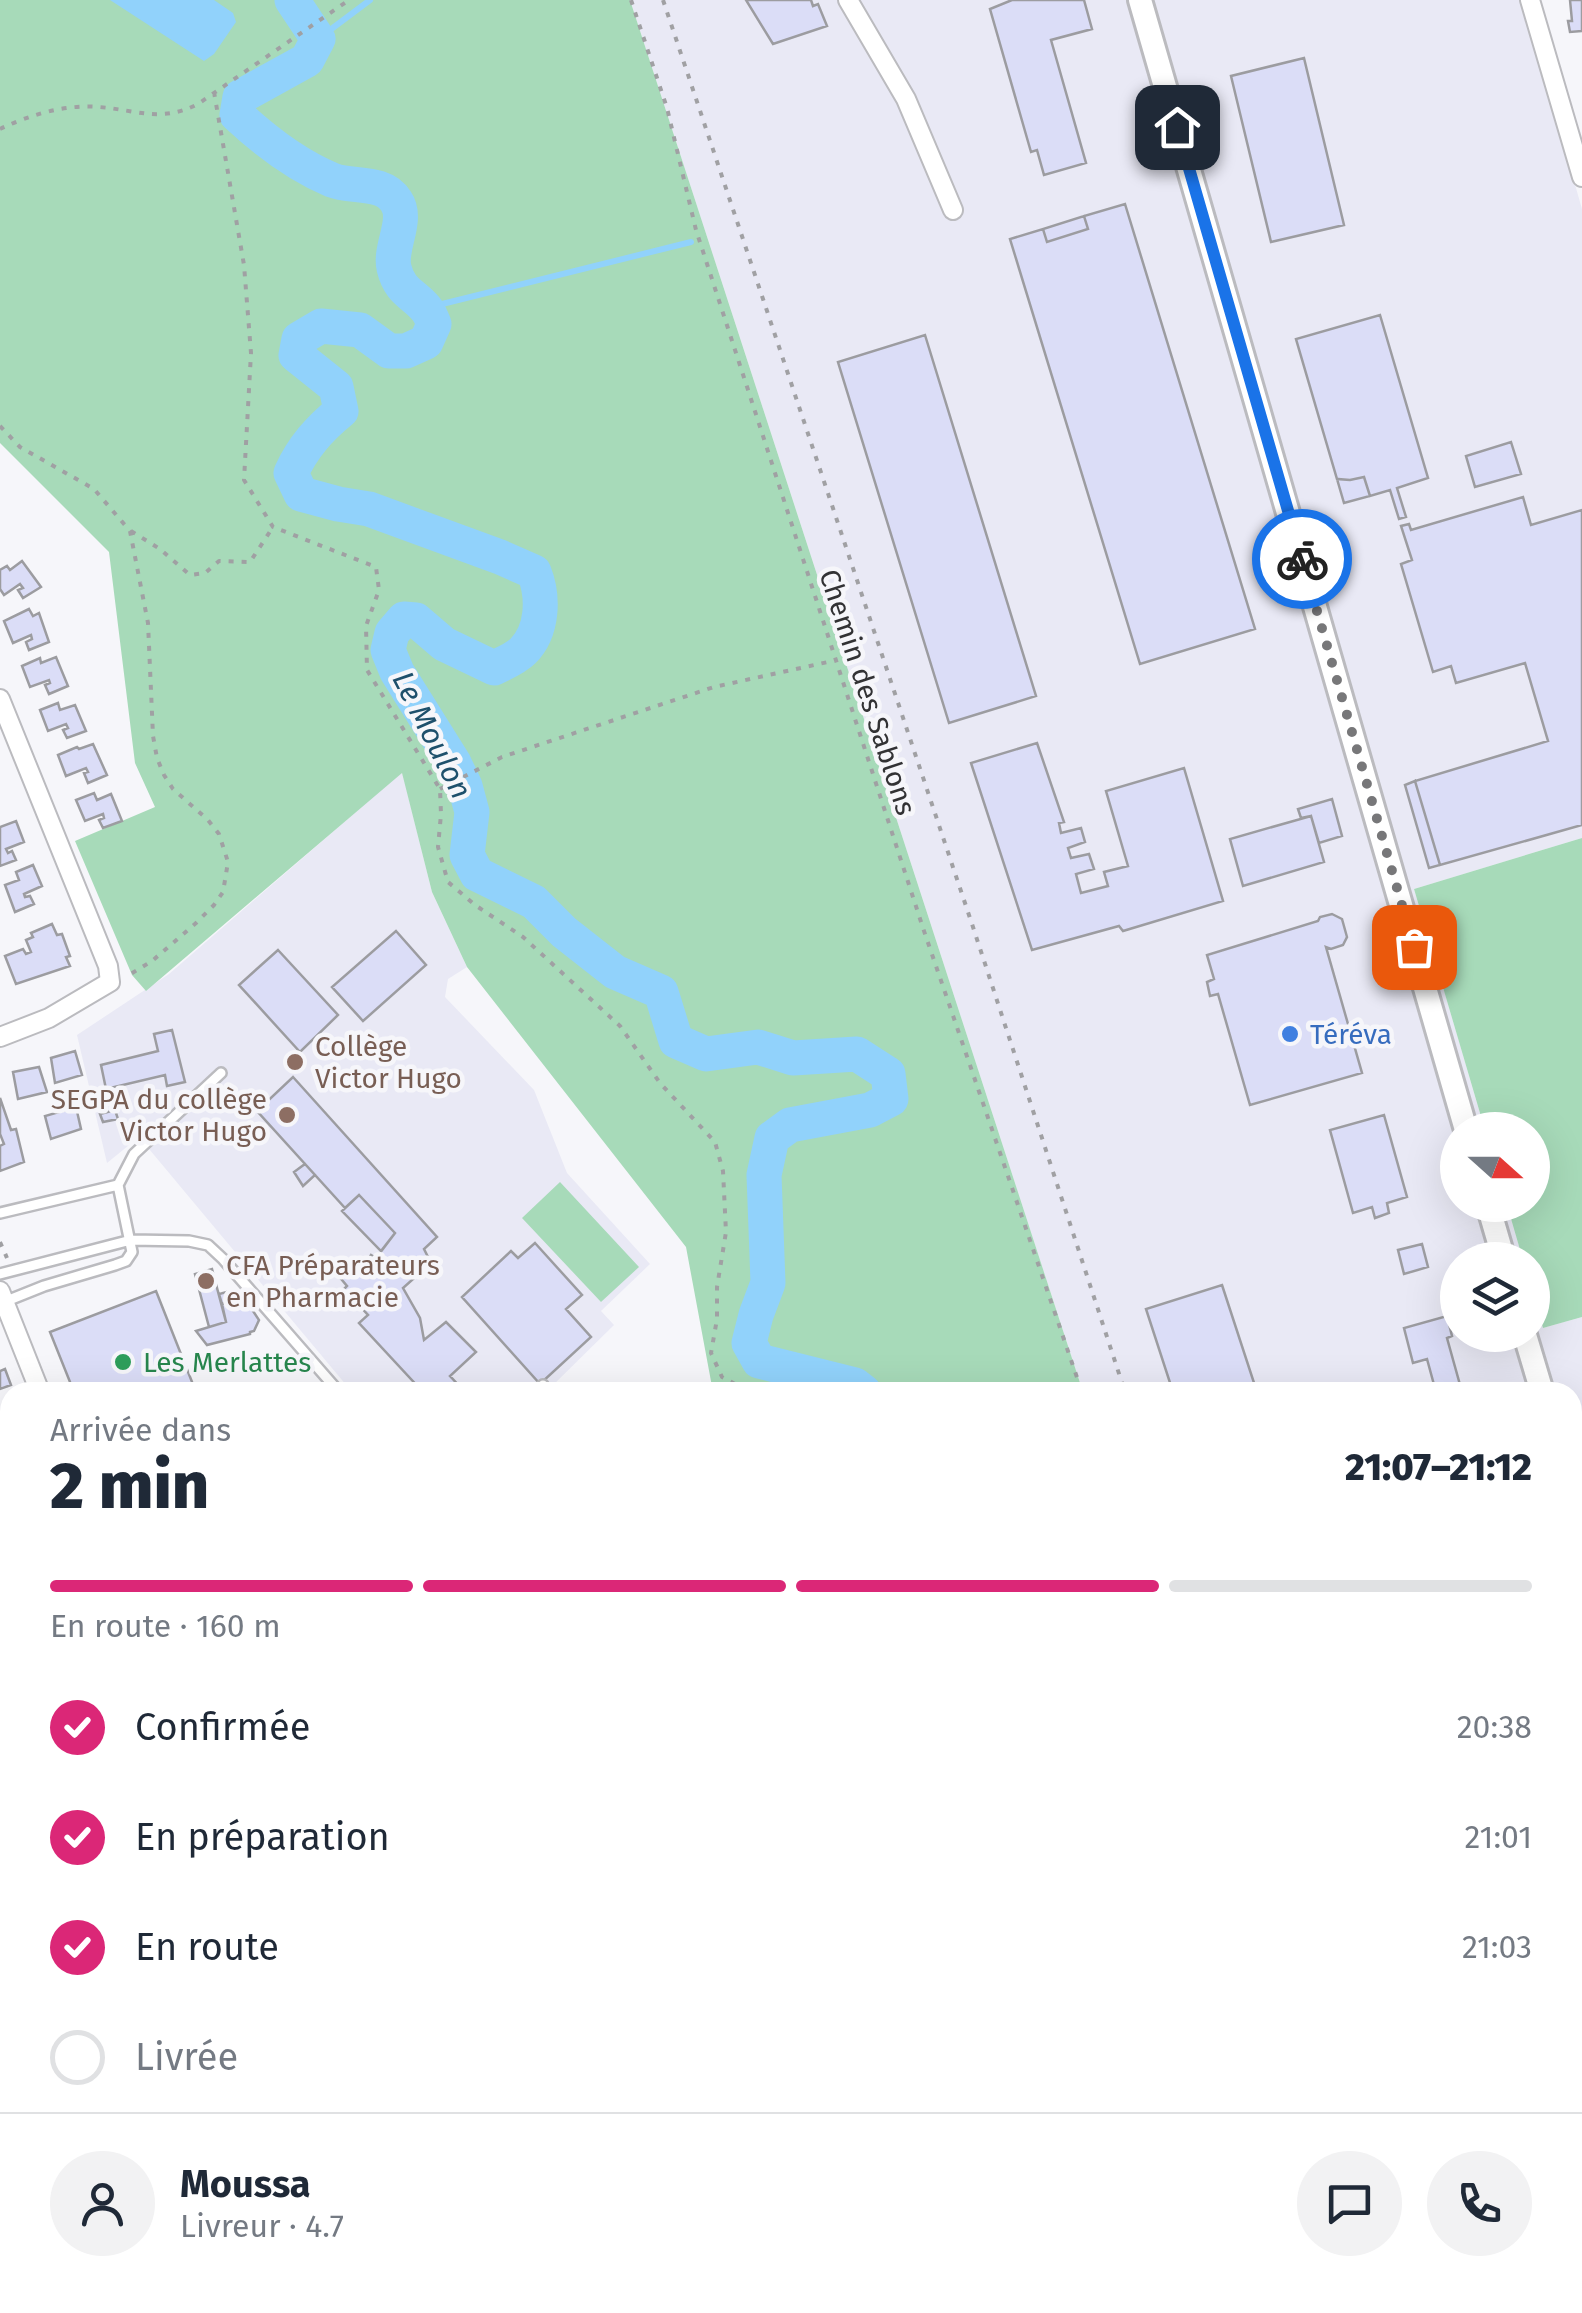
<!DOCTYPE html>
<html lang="fr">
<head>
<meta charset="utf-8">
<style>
	:root { --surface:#fff; --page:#f2f2f3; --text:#1f2937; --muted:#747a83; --line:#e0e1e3; --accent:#db2777 }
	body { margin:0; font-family:"Fira Sans",sans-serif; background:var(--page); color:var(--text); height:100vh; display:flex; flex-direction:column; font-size:38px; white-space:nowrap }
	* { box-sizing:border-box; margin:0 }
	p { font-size:32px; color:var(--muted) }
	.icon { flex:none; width:55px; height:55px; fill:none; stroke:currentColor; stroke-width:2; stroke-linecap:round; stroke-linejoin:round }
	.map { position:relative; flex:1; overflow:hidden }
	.details { position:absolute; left:0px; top:1382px; width:1582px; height:932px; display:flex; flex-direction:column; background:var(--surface); border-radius:30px 30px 0 0; box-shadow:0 10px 40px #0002 }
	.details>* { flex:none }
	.needle { width:65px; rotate:111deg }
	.fabs { position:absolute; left:1440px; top:1112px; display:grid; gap:20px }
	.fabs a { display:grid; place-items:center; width:110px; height:110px; border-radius:50%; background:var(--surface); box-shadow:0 10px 40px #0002; font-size:50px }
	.pin { position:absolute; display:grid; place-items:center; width:85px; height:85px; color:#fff; margin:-42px; border-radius:20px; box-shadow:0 5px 15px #0006 }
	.courier { position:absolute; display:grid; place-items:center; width:100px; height:100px; margin:-50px; border:8px solid #1a73e8; border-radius:50%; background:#fff; color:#222; box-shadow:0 2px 12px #0007 }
	.overview em { font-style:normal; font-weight:800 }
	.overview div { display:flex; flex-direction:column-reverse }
	.overview { display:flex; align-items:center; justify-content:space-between; height:170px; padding:0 50px }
	h1 { font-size:65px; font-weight:800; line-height:75px }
	.bar { display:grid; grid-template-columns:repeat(4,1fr); gap:15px 10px; align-content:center; height:120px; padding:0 50px }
	.bar i { height:12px; border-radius:8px; background:var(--line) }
	.bar .active { background:var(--accent) }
	.bar p { grid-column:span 4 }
	.line { display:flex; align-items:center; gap:25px; padding:0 50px; border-top:2px solid var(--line) }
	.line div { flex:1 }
	.round { display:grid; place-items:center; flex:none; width:105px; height:105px; border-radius:52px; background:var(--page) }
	ol { padding:0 50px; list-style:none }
	li { display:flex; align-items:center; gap:30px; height:110px }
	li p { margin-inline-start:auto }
	li .icon { padding:10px; border-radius:50%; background:var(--accent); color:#fff; stroke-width:4 }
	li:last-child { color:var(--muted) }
	li i { width:55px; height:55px; border:5px solid var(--line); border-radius:50% }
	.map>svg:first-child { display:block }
	.built { fill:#e9e9f5 }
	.green { fill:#a7dab9 }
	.water { fill:#91d2fb }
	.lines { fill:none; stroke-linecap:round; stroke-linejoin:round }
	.stream { stroke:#91d2fb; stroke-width:6 }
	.river { stroke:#91d2fb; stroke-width:35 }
	.building { fill:#dbddf7; stroke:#9c9ca0; stroke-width:2.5 }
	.lane-casing { stroke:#bbbbbf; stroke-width:14 }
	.street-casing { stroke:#bbbbbf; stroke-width:22 }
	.secondary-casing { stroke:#bbbbbf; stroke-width:28 }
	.primary-casing { stroke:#b36d7e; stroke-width:32 }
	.path { stroke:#a0a0a3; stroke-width:4; stroke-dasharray:5 8; stroke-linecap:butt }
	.lane { stroke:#fff; stroke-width:9 }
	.street { stroke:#fff; stroke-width:18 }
	.secondary { stroke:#fff; stroke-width:22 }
	.primary { stroke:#fbbbca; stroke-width:28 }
	.done { stroke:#777779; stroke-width:10; stroke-dasharray:0 18 }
	.route { stroke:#1a73e8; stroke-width:12 }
	.shop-dot { fill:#3f7fe0; stroke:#f6f6fa; stroke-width:4 }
	.education-dot { fill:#8d6e63; stroke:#f6f6fa; stroke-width:4 }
	.leisure-dot { fill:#2e9e5b; stroke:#f6f6fa; stroke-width:4 }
	.labels { text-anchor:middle; stroke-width:9; stroke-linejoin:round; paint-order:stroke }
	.street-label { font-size:28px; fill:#323234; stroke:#f6f6fa }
	.shop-label { font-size:28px; fill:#366cbe; stroke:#f6f6fa; text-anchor:start }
	.education-label { font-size:28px; fill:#785e54; stroke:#f6f6fa; text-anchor:start }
	.leisure-label { font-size:28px; fill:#27864d; stroke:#f6f6fa; text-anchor:start }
	.water-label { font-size:30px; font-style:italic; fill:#1e506c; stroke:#f6f6fa }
</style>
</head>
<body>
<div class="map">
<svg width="1582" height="2313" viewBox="0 0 1582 2313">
	<rect width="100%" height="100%" fill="#f6f6fa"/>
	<!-- built -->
	<path class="built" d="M630 0H1522L1582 209V838L1414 889 1485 1130H1458V1205H1507L1523 1260H1458V1335H1532L1533 1293 1543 1328 1582 1317V2313H1396L1393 2305H1572V1392H1083Z
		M402 772 432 892 467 967 448 979 445 997 534 1090 567 1173 650 1264 601 1311 614 1325 546 1392H352L139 1137 107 1163 77 1035 169 974Z"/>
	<!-- green -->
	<path class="green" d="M0 0H630L1083 1392H713L686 1247 467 967 432 892 402 773 146 991 132 975 75 841 155 807 135 763 109 552 0 443Z
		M1582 838V1317L1543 1328 1533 1293 1532 1260H1523L1507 1205H1532V1130H1485L1414 889Z
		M560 1182 639 1267 601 1302 522 1218Z
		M672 2305H1393L1396 2313H674Z"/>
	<!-- water -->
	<path class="water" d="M110 0H214L233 13 236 22 214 54 204 61Z"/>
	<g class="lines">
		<!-- stream -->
		<path class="stream" d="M318 39 370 0
			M426 308 691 242"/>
		<!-- river -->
		<path class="river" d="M292 0 318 39 307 60 240 97 237 115C266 142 296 165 332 180 352 188 383 180 396 201 409 220 389 247 394 268 400 293 415 294 427 310 430 314 432 319 434 324L426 342 406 351H389L360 330 321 326 299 339 296 355 336 387 341 411C319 429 303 447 291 473L301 494 338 504 369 509 500 557 534 572C544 597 543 631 523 651 515 659 504 663 494 668L444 644 416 620 404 619 392 633 388 650 397 672 454 763 465 786 472 812 467 855 477 874 534 902 564 932 615 972 661 992 676 1041 706 1054 758 1047 793 1058 857 1054 888 1074 891 1099 870 1110 790 1125 772 1138 764 1175 768 1283 756 1315 749 1343 759 1361 855 1385 864 1392
			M1173 2313 1176 2305"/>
	</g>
	<!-- building -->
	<path class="building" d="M746 0H811L813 6 818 4 827 26 773 44Z
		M1012 0H1084L1092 29 1051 40 1086 163 1044 175 1037 150 1031 152 990 9Z
		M1570 0H1582V31L1570 32 1568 21H1572Z
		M1304 58 1344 225 1271 242 1231 76Z
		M1125 204 1255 629 1140 664 1010 239 1043 229 1047 242 1088 229 1084 216Z
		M1084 216 1088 229 1047 242 1043 229Z
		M1380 315 1428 478 1397 488 1406 517 1399 519 1390 490 1370 496 1364 477 1350 480 1337 479 1296 339Z
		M925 335 1036 696 949 723 838 362Z
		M1511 442 1521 474 1475 487 1466 456Z
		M1364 477 1370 496 1344 503 1337 479 1350 480Z
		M1523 497 1531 525 1582 510V825L1440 865 1415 781 1548 741 1525 663 1456 683 1451 666 1433 672 1401 564 1412 560 1401 526 1409 524 1411 530Z
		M22 561 41 587 23 598 18 590 23 588 20 584 4 595 0 589V570L7 566 10 570Z
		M29 609 33 616 39 613 49 642 29 650 26 642 32 639 31 635 13 643 4 621Z
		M56 657 68 686 49 694 45 685 50 683 49 680 30 687 22 666 40 658 41 663Z
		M58 703 60 710 75 705 86 731 67 738 63 730 68 728 66 724 48 731 40 710Z
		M1037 743 1064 822 1059 823 1061 833 1081 828 1085 842 1068 848 1071 858 1089 854 1094 869 1076 874 1081 893 1108 886 1104 872 1128 866 1106 791 1184 768 1223 901 1123 931 1119 926 1032 950 971 763Z
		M93 744 107 775 88 783 84 773 88 772 86 768 66 776 58 755 77 747 79 749Z
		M1415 781 1440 865 1429 868 1405 785Z
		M94 793 97 800 111 794 122 821 103 828 99 820 104 818 103 814 85 821 76 800Z
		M1332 799 1342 836 1319 843 1311 816 1301 818 1298 809Z
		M1311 816 1324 862 1243 886 1230 839Z
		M16 821 24 842 6 849 8 853 12 851 16 860 0 866V827Z
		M33 865 42 886 24 894 25 897 30 896 34 904 15 912 5 885 19 880 16 872Z
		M1332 914 1342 919 1347 937 1343 945 1331 949 1326 947 1362 1073 1250 1105 1218 994 1210 996 1207 982 1214 979 1207 955 1318 921 1320 917Z
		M52 924 57 935 62 934 70 956 66 957 70 966 16 984 5 956 23 949 26 954 31 952 26 940 33 937 31 933Z
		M396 931 426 965 363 1021 332 987Z
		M278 950 338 1015 300 1052 239 985Z
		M172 1030 185 1082 167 1086 165 1075 106 1089 101 1065 158 1051 154 1034Z
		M75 1051 82 1075 55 1083 51 1058Z
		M39 1067 47 1092 18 1099 13 1072Z
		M293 1077 437 1237 424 1249 431 1263 403 1288 420 1318 424 1340 446 1322 476 1352 450 1376 465 1392H423L359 1323 368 1315 344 1289 347 1286 337 1274 344 1267 359 1273 371 1255 376 1258 395 1233 359 1195 345 1208 257 1111Z
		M0 1098 11 1130 16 1129 24 1162 0 1171V1146L4 1144 0 1134Z
		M76 1107 81 1129 51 1139 45 1116Z
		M115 1110 118 1119 103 1122 100 1114Z
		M1384 1115 1407 1197 1387 1203 1389 1213 1375 1218 1372 1207 1353 1213 1330 1130Z
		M305 1164 315 1175 303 1186 294 1172Z
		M359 1195 395 1233 381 1251 342 1211Z
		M535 1243 582 1295 566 1309 591 1337 540 1384 462 1297 511 1251 518 1258Z
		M1422 1244 1428 1267 1404 1274 1398 1250Z
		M212 1269 226 1322 209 1327 195 1274Z
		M1222 1285 1257 1392H1173L1146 1309Z
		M156 1291 196 1392H74L50 1332Z
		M230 1291 232 1302 222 1304 219 1294Z
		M232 1302 234 1307 247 1302 259 1320 254 1331 250 1332V1334L207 1345 196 1331 226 1322 222 1304Z
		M1447 1316 1452 1336 1447 1338 1462 1392H1436L1427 1359 1413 1363 1404 1328Z
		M5 1369 11 1385 0 1389V1371Z
		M10 1421V1442L0 1446V1425Z
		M10 1457V1478L4 1481 0 1461Z
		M10 1598V1635L7 1636V1631L0 1633V1615L3 1614 0 1600Z
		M1582 1805V1830L1574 1832 1572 1808Z
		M1582 1875V1993L1572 1996V1877Z
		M0 1908 2 1911 5 1909 10 1920V1959L0 1964Z
		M9 2043H10V2063L0 2052Z
		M1582 2301V2313H1540L1572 2305Z
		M462 2305H487L488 2312 463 2313Z
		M553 2305H580L581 2313H554Z"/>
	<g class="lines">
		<defs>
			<path id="lane" d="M118 1185 134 1154 221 1073
				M0 1213 118 1185 132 1252 126 1261 115 1265 44 1286 4 1302
				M0 1274 131 1240 189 1241 208 1245 223 1259 339 1392
				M536 1392 543 1385
				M1572 1734 1582 1732"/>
			<path id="street" d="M848 0 906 99 953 210
				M1530 0 1582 177
				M0 699 108 966 110 982 49 1018 0 1037
				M0 1291 40 1392
				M0 1664 10 1661
				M0 1752 10 1762
				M0 2130 10 2120
				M526 2305 528 2313
				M611 2313 613 2305"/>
			<path id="secondary" d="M1140 0 1466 1130
				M1488 1205 1504 1260
				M1525 1335 1542 1392
				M1572 1499 1582 1533"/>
			<path id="primary" d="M0 2214 10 2225
				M88 2305 95 2313"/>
		</defs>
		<!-- lane casing -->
		<use href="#lane" class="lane-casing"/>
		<!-- street casing -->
		<use href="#street" class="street-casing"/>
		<!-- secondary casing -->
		<use href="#secondary" class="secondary-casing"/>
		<!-- primary casing -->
		<use href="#primary" class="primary-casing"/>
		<!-- path -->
		<path class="path" d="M631 0 667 108 696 230 924 931 1082 1392
			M663 0 972 924 1125 1392
			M214 92 244 265 251 353 244 480 273 527 376 567 379 590 366 626 367 670 440 789 441 814 438 847 448 882 475 905 523 937 620 1026 660 1083 715 1142 723 1171 726 1232 717 1287V1319L711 1353 722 1377 750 1392
			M0 129C29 115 66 104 99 107 137 110 161 123 198 104L349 0
			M0 426 20 447 94 489 130 531 148 623 153 736 157 758 164 775 173 789 208 820 219 834 228 862 223 892 214 905 196 923 152 961 129 975
			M131 531 160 549 190 575 205 573 219 561 250 562 273 527
			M440 789 502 757 714 687 837 660
			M0 1242 7 1258
			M1572 1462 1578 1480
			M1381 2305 1384 2313
			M1424 2305 1427 2313"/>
		<!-- lane -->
		<use href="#lane" class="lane"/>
		<!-- street -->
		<use href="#street" class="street"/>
		<!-- secondary -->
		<use href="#secondary" class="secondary"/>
		<!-- primary -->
		<use href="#primary" class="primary"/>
	</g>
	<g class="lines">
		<!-- done -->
		<path class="done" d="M1302 559 1414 947"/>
		<!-- route -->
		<path class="route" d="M1177 127 1302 559"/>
	</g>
	<!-- markers -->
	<circle class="shop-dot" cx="1290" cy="1034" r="10"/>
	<g class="education-dot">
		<circle cx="295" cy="1062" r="10"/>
		<circle cx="287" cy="1115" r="10"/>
		<circle cx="206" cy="1281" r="10"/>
	</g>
	<circle class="leisure-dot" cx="123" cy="1362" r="10"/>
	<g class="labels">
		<!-- street labels -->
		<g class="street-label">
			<text transform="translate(868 692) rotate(72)" y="10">Chemin des Sablons</text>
		</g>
		<!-- shop labels -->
		<g class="shop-label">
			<text x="1310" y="1044">Téréva</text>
		</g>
		<!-- education labels -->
		<g class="education-label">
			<text x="315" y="1056">Collège<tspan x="315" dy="32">Victor Hugo</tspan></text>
			<text x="267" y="1109" text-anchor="end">SEGPA du collège<tspan x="267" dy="32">Victor Hugo</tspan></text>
			<text x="226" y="1275">CFA Préparateurs<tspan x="226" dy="32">en Pharmacie</tspan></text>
		</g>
		<!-- leisure labels -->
		<g class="leisure-label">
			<text x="143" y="1372">Les Merlattes</text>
		</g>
		<!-- water labels -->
		<g class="water-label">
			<text transform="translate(432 735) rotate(63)" y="10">Le Moulon</text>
		</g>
	</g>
</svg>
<div class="fabs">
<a><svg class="needle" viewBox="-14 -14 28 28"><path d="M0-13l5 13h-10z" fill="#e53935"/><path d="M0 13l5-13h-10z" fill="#747a83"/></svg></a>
<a><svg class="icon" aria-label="layers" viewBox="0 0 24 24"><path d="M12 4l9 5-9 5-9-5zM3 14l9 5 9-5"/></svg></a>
</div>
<div class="pin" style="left:1414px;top:947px;background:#ea580c"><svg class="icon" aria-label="bag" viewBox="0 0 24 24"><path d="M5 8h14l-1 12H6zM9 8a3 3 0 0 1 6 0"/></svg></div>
<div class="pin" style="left:1177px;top:127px;background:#1f2937"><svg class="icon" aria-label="home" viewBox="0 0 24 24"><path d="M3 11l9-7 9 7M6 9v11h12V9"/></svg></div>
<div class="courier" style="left:1302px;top:559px"><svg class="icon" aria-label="bike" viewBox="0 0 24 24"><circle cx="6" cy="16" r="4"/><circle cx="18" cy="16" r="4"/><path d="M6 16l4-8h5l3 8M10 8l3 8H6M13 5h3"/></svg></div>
<section class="details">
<div class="overview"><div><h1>2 min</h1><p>Arrivée dans</p></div><em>21:07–21:12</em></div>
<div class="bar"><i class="active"></i><i class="active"></i><i class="active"></i><i></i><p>En route · 160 m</p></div>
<ol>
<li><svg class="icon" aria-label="check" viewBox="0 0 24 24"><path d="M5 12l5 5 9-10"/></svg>Confirmée<p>20:38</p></li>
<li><svg class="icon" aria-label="check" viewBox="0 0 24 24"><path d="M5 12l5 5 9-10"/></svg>En préparation<p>21:01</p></li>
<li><svg class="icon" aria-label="check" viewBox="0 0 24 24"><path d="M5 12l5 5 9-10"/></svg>En route<p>21:03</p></li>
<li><i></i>Livrée</li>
</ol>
<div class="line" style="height:180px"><a class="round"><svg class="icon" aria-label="person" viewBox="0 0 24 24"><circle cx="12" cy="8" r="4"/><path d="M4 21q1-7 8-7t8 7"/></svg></a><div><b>Moussa</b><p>Livreur · 4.7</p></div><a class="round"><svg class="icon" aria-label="chat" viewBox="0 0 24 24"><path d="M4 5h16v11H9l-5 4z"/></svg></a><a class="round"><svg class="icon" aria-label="phone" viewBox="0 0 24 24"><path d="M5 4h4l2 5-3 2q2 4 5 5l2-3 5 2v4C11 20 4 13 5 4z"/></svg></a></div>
</section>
</div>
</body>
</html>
